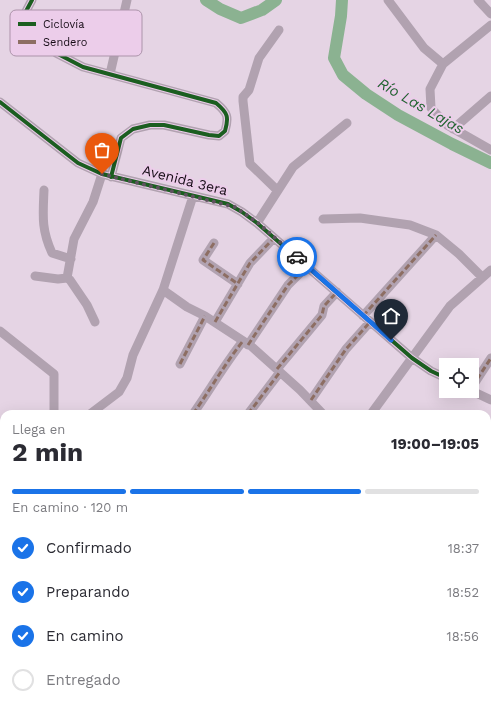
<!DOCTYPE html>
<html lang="es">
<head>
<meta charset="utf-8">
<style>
	:root { --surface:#fff; --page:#f2f2f3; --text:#2b2b33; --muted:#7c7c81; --line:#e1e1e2; --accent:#1a73e8 }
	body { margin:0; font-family:"Work Sans",sans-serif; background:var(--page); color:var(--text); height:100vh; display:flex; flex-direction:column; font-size:15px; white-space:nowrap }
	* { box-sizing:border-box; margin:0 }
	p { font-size:13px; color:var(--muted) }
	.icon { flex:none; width:22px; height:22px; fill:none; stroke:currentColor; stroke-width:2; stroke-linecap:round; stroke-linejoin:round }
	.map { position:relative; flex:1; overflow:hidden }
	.sheet { position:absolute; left:0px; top:410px; width:491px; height:300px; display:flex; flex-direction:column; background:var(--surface); border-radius:12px 12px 0 0; box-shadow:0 4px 16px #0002 }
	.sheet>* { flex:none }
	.tools { position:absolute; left:439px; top:358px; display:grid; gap:8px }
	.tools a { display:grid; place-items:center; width:40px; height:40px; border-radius:0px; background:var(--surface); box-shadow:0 4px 16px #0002; font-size:20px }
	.pin { position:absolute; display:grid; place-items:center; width:34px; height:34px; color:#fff; margin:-41px -17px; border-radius:50% 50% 50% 0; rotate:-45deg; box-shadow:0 0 4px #0007 }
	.pin .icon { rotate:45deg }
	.courier { position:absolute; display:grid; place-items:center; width:40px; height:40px; margin:-20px; border:3px solid #1a73e8; border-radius:50%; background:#fff; color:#222; box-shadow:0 1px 5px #0007 }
	.overview em { font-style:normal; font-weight:700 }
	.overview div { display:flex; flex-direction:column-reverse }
	.overview { display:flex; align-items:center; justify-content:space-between; height:68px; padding:0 12px }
	h1 { font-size:26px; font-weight:700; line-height:30px }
	.bar { display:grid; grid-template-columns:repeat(4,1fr); gap:6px 4px; align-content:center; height:48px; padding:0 12px }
	.bar i { height:5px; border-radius:3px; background:var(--line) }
	.bar .selected { background:var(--accent) }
	.bar p { grid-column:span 4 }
	ol { padding:0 12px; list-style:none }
	li { display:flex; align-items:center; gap:12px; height:44px }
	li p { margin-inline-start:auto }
	li .icon { padding:4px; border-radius:50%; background:var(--accent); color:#fff; stroke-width:4 }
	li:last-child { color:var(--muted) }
	li i { width:22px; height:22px; border:2px solid var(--line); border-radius:50% }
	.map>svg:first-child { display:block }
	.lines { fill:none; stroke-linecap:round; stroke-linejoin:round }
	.stream { stroke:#8bb291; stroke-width:2 }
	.river { stroke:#8bb291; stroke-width:12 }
	.minor { stroke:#b1a2b0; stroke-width:9 }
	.quiet { stroke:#8d6e63; stroke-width:3; stroke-dasharray:6 3; stroke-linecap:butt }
	.cycleway-casing { stroke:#eccdea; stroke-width:6 }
	.cycleway { stroke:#1b5e20; stroke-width:4 }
	.done { stroke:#5e525e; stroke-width:4; stroke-dasharray:0 7.2 }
	.route { stroke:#1a73e8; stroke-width:5 }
	.labels { text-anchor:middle; stroke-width:4; stroke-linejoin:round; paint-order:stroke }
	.street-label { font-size:14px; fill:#160c16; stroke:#eccdea }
	.water-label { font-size:15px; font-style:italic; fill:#216430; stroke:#eccdea }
	.key { fill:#eccdea; stroke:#ac93aa; stroke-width:1 }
	.key-label { font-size:11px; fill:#160c16 }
</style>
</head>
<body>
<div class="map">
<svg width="491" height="710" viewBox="0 0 491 710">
	<rect width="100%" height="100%" fill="#e5d4e4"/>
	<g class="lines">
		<!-- stream -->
		<path class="stream" d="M487 570 491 568
			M420 706 421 710"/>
		<!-- river -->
		<path class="river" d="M206 0 220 9 241 18 262 10 276 0
			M342 0 341 16 334 58 343 75 366 94 398 115 452 144 491 163"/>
		<!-- minor -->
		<path class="minor" d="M32 0 24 15 26 26 56 53 83 67 216 103C228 113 229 117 225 131L219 136 209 135 164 125H150L133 129 121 138 111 177
			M388 0 424 48 443 64
			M478 0 491 14
			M110 74 127 0
			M0 102 78 163 102 174 228 204 242 212 257 223 412 358 431 371 446 378
			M453 129 491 96
			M491 150 447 125 431 108 430 89 443 64 491 25
			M44 190C43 215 41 229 52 253L71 259
			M277 190 250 164 243 101V97L249 90 259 58 279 30
			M323 219 360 218 410 225 436 235 459 254 482 277
			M257 223 293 167 347 123
			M214 243 203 260 238 284
			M35 276 58 279 67 278 70 280 87 305 95 322
			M67 278 74 239 93 202 102 174
			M163 290 187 307 205 316 251 346 300 390 323 414
			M363 316 436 235
			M215 322 250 263 274 238
			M0 331 54 374V414
			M248 345 288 285 307 266
			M180 364 205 316
			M277 369 322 315 324 306 337 292
			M472 387 491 358
			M472 391 491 400
			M311 400 346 349 370 322
			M90 414 119 392 127 378 133 355 163 290 193 196
			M193 414C210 390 224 365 243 341
			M248 414 280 372
			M371 414 450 306 491 270
			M487 451 491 453
			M0 474 4 477
			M487 489 491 490
			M0 499 4 494
			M0 559H4
			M177 706 184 710
			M93 710 95 706
			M161 710 164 706
			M267 710 269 706
			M398 710H401L403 706"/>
		<!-- quiet -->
		<path class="quiet" d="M214 243 203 260 238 284
			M363 316 436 235
			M215 322 250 263 274 238
			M248 345 288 285 307 266
			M180 364 205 316
			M277 369 322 315 324 306 337 292
			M472 387 491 358
			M311 400 346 349 370 322
			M193 414C210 390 224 365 243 341
			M248 414 280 372
			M487 451 491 453
			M487 489 491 490"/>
		<defs>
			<path id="cycleway" d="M32 0 24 15 26 26 56 53 83 67 216 103C228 113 229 117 225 131L219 136 209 135 164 125H150L133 129 121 138 111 177
				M0 102 78 163 102 174 228 204 242 212 257 223 412 358 431 371 446 378"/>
		</defs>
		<!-- cycleway casing -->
		<use href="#cycleway" class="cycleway-casing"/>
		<!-- cycleway -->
		<use href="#cycleway" class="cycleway"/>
	</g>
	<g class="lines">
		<!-- done -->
		<path class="done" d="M102 174 235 207 258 223 297 257"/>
		<!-- route -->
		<path class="route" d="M297 257 391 340"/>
	</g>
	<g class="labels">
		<!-- street labels -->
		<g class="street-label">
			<text transform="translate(185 180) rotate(14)" y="5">Avenida 3era</text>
		</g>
		<!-- water labels -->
		<g class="water-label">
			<text transform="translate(421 106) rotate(30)" y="5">Río Las Lajas</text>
		</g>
	</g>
	<!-- legend -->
	<rect x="10" y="10" width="132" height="46" rx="6" class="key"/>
	<rect x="18" y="22" width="18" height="4" fill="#1b5e20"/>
	<rect x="18" y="40" width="18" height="4" fill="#8d6e63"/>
	<g class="key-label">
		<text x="43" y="28">Ciclovía</text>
		<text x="43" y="46">Sendero</text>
	</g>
</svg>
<div class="tools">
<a><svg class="icon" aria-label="locate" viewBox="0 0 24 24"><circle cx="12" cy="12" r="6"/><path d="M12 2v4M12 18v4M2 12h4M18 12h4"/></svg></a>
</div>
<div class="pin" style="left:102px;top:174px;background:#ea580c"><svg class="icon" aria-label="bag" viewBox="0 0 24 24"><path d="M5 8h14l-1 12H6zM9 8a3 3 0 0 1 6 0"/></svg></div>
<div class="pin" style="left:391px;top:340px;background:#1f2937"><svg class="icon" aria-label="home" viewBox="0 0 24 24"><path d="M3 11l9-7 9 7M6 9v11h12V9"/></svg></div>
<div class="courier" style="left:297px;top:257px"><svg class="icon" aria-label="car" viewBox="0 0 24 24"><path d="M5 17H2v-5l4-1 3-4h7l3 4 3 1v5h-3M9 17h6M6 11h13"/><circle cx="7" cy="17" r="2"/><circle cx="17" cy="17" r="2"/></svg></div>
<section class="sheet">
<div class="overview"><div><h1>2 min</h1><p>Llega en</p></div><em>19:00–19:05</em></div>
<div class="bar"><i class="selected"></i><i class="selected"></i><i class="selected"></i><i></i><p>En camino · 120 m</p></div>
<ol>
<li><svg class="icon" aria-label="check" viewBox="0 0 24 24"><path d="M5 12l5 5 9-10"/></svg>Confirmado<p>18:37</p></li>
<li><svg class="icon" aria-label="check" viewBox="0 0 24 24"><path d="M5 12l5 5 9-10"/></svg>Preparando<p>18:52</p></li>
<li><svg class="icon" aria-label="check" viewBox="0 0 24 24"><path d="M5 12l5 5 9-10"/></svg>En camino<p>18:56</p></li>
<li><i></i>Entregado</li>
</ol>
</section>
</div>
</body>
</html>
